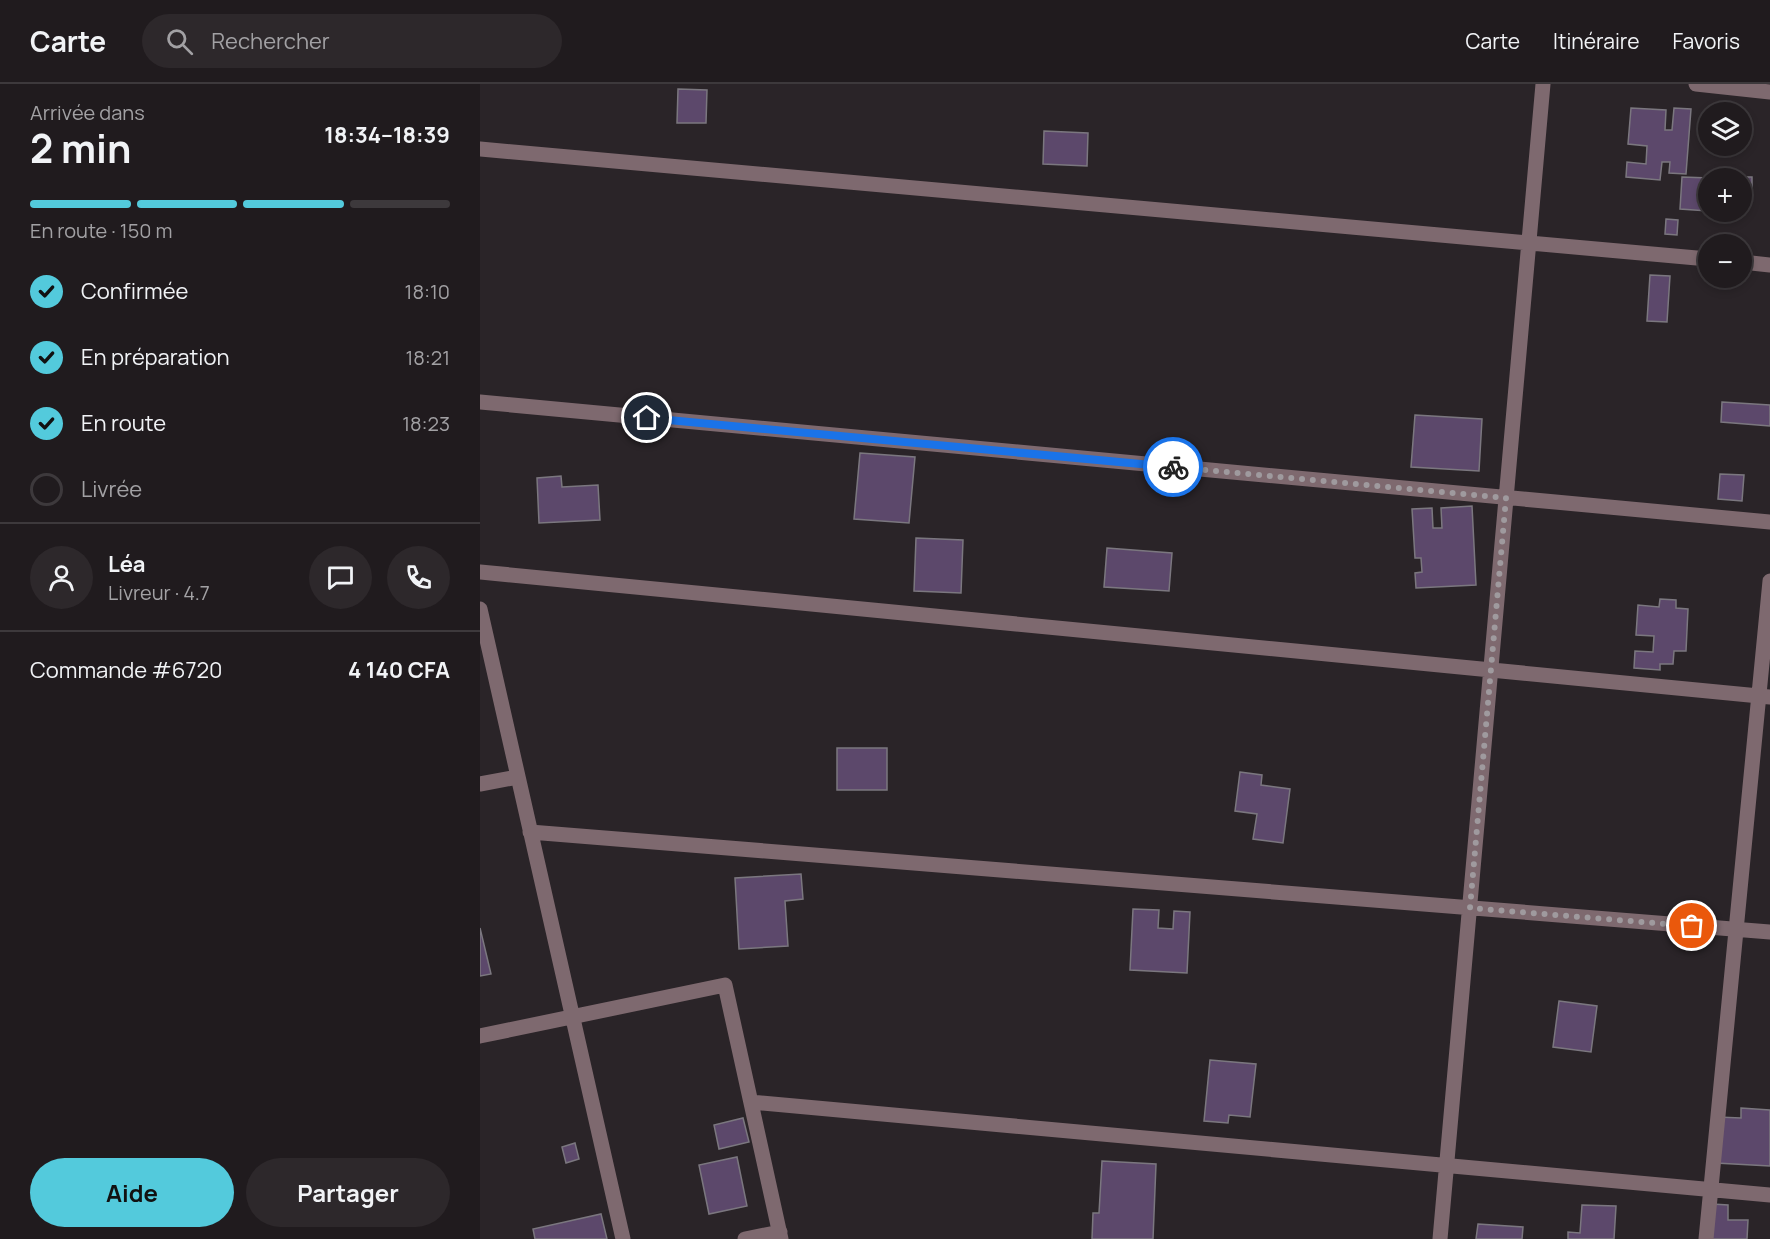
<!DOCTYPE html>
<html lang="fr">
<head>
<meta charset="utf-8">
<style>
	:root { --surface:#201b1e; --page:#2d282b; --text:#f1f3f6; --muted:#a2a1a4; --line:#3d393c; --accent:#53cadc }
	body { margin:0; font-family:Manrope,sans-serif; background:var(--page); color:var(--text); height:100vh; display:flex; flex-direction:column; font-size:22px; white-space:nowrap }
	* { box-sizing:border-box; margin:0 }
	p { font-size:20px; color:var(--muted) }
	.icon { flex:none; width:33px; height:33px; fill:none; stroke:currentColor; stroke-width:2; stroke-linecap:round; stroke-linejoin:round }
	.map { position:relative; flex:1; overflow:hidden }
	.details { display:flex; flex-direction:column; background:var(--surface); width:480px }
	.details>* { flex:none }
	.fabs { position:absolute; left:1218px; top:18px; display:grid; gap:12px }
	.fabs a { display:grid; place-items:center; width:54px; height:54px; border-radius:50%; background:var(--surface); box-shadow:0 3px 9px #0003,0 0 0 2px var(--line); font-size:30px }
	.pin { position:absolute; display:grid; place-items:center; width:51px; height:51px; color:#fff; margin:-26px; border:3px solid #fff; border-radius:50%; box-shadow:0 2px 6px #0007 }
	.courier { position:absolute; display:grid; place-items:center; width:60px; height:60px; margin:-30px; border:4px solid #1a73e8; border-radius:50%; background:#fff; color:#222; box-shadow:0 2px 8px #0007 }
	.headline em { font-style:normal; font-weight:700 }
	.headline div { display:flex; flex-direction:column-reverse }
	.headline { display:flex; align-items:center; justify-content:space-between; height:102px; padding:0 30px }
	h1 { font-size:39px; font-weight:700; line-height:45px }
	.bar { display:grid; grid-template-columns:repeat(4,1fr); gap:9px 6px; align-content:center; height:72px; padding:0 30px }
	.bar i { height:8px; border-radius:4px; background:var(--line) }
	.bar .selected { background:var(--accent) }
	.bar p { grid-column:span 4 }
	.line { display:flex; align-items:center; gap:15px; padding:0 30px; border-top:2px solid var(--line) }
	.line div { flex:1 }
	.round { display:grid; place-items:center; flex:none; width:63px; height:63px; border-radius:32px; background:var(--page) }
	ol { padding:0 30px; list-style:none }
	li { display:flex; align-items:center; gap:18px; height:66px }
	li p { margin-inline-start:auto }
	li .icon { padding:6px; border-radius:50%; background:var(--accent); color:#111; stroke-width:4 }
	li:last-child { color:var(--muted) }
	li i { width:33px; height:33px; border:3px solid var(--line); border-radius:50% }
	.button { display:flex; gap:12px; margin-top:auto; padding:12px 30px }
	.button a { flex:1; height:69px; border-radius:36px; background:var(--accent); color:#111; font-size:24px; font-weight:700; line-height:69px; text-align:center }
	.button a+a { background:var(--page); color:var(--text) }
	header { display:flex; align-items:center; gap:36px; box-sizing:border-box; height:84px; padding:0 30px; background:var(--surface); border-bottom:2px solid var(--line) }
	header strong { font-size:28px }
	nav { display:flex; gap:33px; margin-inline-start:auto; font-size:21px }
	.search { width:420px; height:54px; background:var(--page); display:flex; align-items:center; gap:15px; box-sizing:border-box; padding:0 21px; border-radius:33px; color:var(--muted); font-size:22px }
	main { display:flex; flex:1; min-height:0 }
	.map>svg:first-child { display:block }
	.building { fill:#5c486b; stroke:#7b777f; stroke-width:1.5 }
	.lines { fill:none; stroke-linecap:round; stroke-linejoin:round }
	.minor { stroke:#7e696f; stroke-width:15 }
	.done { stroke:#9f9a9e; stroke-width:6; stroke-dasharray:0 10.8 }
	.route { stroke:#1a73e8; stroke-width:8 }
</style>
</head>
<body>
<header>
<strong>Carte</strong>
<div class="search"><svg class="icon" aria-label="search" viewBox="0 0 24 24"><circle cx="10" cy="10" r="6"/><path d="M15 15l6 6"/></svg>Rechercher</div>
<nav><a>Carte</a><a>Itinéraire</a><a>Favoris</a></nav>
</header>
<main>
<section class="details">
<div class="headline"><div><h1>2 min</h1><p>Arrivée dans</p></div><em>18:34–18:39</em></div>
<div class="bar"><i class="selected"></i><i class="selected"></i><i class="selected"></i><i></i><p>En route · 150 m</p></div>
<ol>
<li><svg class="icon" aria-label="check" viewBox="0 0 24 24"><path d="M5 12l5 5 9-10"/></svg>Confirmée<p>18:10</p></li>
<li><svg class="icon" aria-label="check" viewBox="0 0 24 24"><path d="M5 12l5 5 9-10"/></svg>En préparation<p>18:21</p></li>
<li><svg class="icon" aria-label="check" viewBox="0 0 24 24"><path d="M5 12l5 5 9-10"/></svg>En route<p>18:23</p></li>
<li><i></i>Livrée</li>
</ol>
<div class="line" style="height:108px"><a class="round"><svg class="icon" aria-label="person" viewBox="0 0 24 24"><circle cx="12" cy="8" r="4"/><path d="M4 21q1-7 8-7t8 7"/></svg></a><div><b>Léa</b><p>Livreur · 4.7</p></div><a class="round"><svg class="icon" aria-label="chat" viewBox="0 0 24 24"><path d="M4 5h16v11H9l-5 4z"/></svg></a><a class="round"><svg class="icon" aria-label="phone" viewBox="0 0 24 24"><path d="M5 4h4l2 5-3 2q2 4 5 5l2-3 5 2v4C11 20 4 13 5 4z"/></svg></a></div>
<div class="line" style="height:78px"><div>Commande #6720</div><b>4 140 CFA</b></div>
<div class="button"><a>Aide</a><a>Partager</a></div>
</section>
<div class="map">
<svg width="1290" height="1155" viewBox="0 0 1290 1155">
	<rect width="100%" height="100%" fill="#2a2428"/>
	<!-- building -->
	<path class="building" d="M198 5 227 6 226 39H197Z
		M1151 24 1186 26 1185 46H1192L1194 24 1211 25 1206 90 1189 89 1190 78H1182L1180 96 1146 93 1147 78 1166 80 1167 62 1148 60Z
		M564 47 608 49 607 82 563 80Z
		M1202 93 1230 94H1228V127L1200 125Z
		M1253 93H1272V104L1262 105V94Z
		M1186 135 1198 136 1197 151 1185 150Z
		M1170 191 1190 192 1187 238 1167 237Z
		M1242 318 1290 321V342L1241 338Z
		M935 331 1002 335 999 387 931 383Z
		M380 369 435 373 429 439 374 435Z
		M1240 390 1264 391 1262 417 1238 415Z
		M81 392 82 403 118 401 120 436 59 439 57 394Z
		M992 422 996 501 936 504 935 489 942 488 941 474H935L932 425 952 424 953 444H962L961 424Z
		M436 454 483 456 481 509 434 507Z
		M627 464 692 469 689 507 624 503Z
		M1180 515 1196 516V524L1208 525 1206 567H1194L1193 580H1180V586L1154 584 1155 567 1173 568 1174 552 1156 551 1158 521 1179 523Z
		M357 664H407V706H357Z
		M760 688 782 691 781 701 810 705 803 759 773 755 777 730 755 727Z
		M321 790 323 815 305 817 308 862 259 865 255 794Z
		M653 825 679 826 678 844 693 845 694 827 710 828 707 889 650 886Z
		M0 844 11 890 0 892Z
		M1079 917 1117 922 1111 968 1073 963Z
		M730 976 776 980 770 1033 749 1031 748 1039 724 1037Z
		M1261 1024 1290 1026V1082L1236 1079 1238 1033 1261 1034Z
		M263 1034 269 1058 239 1065 234 1041Z
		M95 1059 99 1075 86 1079 82 1063Z
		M257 1073 267 1122 229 1130 219 1081Z
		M622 1077 676 1080 673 1155H612L613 1129H619Z
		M1232 1120 1248 1121V1136H1268L1267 1155H1232Z
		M1102 1121 1136 1122 1134 1155H1088V1148L1100 1149Z
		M121 1130 127 1155H55L53 1145Z
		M998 1140 1043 1143 1042 1155H996Z"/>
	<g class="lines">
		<!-- minor -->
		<path class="minor" d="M1216 0 1290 8
			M0 65 1228 175
			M1262 178 1290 181
			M0 318 1290 438
			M0 488 1290 613
			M0 525 143 1155
			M0 700 38 693
			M50 748 1290 848
			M0 952 245 901 301 1155
			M271 1018 1290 1111
			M265 1155 300 1148
			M960 1155 1063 0
			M1226 1155 1290 497"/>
	</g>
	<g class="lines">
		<!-- done -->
		<path class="done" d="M693 383 1026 414 990 824 1212 842"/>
		<!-- route -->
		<path class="route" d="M167 334 693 383"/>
	</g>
</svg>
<div class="fabs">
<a><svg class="icon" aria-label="layers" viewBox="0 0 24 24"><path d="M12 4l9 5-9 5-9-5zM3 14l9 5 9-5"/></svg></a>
<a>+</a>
<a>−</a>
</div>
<div class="pin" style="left:1212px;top:842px;background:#ea580c"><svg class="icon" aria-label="bag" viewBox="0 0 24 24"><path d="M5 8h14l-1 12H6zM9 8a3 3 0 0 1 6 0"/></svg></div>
<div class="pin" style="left:167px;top:334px;background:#1f2937"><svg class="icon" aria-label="home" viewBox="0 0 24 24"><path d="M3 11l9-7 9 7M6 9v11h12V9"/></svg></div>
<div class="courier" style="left:693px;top:383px"><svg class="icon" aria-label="bike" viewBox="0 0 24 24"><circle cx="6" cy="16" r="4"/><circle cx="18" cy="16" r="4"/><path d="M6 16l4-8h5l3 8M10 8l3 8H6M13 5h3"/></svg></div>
</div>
</main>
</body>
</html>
